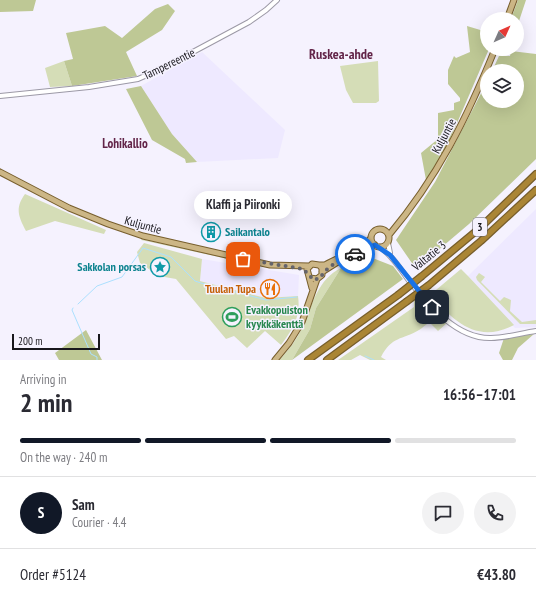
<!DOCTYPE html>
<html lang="en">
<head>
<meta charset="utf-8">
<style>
	:root { --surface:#fff; --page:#f2f2f3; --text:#2b2b33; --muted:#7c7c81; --line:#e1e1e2; --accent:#111827 }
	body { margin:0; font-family:"PT Sans Narrow",sans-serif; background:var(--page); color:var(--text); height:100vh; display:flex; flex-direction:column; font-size:15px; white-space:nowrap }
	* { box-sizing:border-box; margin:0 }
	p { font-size:13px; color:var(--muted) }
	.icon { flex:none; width:22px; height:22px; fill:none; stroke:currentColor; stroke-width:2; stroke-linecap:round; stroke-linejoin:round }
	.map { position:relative; height:360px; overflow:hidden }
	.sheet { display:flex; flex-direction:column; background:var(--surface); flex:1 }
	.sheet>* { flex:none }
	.needle { width:26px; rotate:45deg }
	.buttons { position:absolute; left:480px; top:12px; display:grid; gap:8px }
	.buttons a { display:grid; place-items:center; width:44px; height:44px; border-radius:50%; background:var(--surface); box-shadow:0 4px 16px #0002; font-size:20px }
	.scale { position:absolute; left:12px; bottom:10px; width:88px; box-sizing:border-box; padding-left:4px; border:2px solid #18171c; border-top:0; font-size:11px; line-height:14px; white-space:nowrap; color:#18171c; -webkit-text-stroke:3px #f5f2fe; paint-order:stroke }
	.pin { position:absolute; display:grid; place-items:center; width:34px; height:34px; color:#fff; margin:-17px; border-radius:8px; box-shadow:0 2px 6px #0006 }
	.courier { position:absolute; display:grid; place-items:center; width:40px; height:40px; margin:-20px; border:3px solid #1a73e8; border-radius:50%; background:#fff; color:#222; box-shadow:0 1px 5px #0007 }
	.bubble { position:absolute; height:28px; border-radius:14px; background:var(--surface); box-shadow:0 4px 16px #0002; font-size:13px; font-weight:600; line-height:28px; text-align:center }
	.headline em { font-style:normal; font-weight:600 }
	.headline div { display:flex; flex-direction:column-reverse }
	.headline { display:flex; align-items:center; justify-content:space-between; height:68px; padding:0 20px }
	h1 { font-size:26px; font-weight:600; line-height:30px }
	.bar { display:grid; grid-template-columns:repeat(4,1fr); gap:6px 4px; align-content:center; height:48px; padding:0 20px }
	.bar i { height:5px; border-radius:3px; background:var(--line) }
	.bar .selected { background:var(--accent) }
	.bar p { grid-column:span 4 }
	.line { display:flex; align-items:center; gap:10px; padding:0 20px; border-top:1px solid var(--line) }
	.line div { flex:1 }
	.round { display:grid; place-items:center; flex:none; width:42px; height:42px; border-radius:21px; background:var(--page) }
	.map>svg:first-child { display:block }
	.built { fill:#eee9ff }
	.green { fill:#d5ddb7 }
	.forest { fill:#bec895 }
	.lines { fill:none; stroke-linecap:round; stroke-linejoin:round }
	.stream { stroke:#ace0fe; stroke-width:1 }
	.minor-casing { stroke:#9c99a6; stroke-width:6 }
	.major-casing { stroke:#775e2c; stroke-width:7 }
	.highway-casing { stroke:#775e2c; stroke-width:8 }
	.minor { stroke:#fff; stroke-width:4 }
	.major { stroke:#ccb686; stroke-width:5 }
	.highway { stroke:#aa8535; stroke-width:5.5 }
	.highway-bridge-casing { stroke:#775e2c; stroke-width:8; stroke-linecap:butt }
	.highway-bridge { stroke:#aa8535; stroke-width:5.5 }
	.done { stroke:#65646b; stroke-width:4; stroke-dasharray:0 7.2 }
	.route { stroke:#1a73e8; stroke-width:5 }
	.labels { text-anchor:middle; stroke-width:3; stroke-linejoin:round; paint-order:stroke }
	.shield { fill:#f5f2fe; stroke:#5a5960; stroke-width:1 }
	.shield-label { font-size:11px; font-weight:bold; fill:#18171c }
	.street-label { font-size:12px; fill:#18171c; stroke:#f5f2fe }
	.culture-label { font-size:12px; font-weight:bold; fill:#0d838f; stroke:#f5f2fe; text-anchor:start }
	.food-label { font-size:12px; font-weight:bold; fill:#c56008; stroke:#f5f2fe; text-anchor:end }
	.leisure-label { font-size:12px; font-weight:bold; fill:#27864d; stroke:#f5f2fe; text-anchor:start }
	.neighbourhood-label { font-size:13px; font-weight:bold; fill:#622448; stroke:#f5f2fe }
	.quarter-label { font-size:14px; font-weight:bold; fill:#622448; stroke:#f5f2fe }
</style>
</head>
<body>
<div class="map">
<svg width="536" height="360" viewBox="0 0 536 360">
	<rect width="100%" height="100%" fill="#f5f2fe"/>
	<!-- built -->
	<path class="built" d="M202 52 285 130 278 158 197 162 172 134 141 86Z
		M536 209V327L515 328 468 276Z
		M202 259 299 275 298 296 266 298 200 281Z"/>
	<!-- green -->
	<path class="green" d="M64 61 72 86 50 87 45 68Z
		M378 61 379 101 376 103H353L346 90 340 66Z
		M25 194 106 230 104 234 55 221 26 231C18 216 15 208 25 194Z
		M141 239 250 263 251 264 141 240Z
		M144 243 202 259 200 281 266 298 298 296C301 316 293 329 281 345L265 331 247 348 234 336 226 339 176 279 159 276 140 263 137 252Z
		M341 268 316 308 310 329 292 360H279C289 350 297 339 303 326 312 305 318 279 341 268Z
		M461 269 468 276 514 325C477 344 455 322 430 295Z
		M479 273 485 277 481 282 500 301 504 297 511 300 510 311 522 322 536 320V324H520L477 280 476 277Z
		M420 297 429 308 447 323 438 331 430 323C425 324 423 328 419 330 402 340 392 336 381 357L386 360H370L360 355 351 360H338L414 307V301Z"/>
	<!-- forest -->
	<path class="forest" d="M0 0H36L33 11 0 12Z
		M518 0H526L517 27V19H511Z
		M168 4 175 11 162 30 126 52 137 76 72 86 64 61 73 59 66 33 105 26 122 38 155 9Z
		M467 26 487 32V49H489L448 144 426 180 421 153 438 139V113L454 110V103L460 101V98L448 84V70L454 56 456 58 470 52Z
		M511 51 536 54V159L469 224 416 269 396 240 435 182 487 82V101H517V71H492L499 56H510Z
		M141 86 172 134 197 162 186 163 185 159 152 140 126 89Z
		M370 257 393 266 403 279 292 360 310 329 316 308 341 268Z
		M86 330 102 360H59L55 353Z
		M534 334 518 348 512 360H503L499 353 504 338Z"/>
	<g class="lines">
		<!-- stream -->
		<path class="stream" d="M78 304 97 286 122 277 143 248 171 257 195 281 201 283 266 300 297 297
			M73 308 72 310 91 354 97 357V360
			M365 356 374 360"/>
		<defs>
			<path id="minor" d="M0 96 89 87 138 79 163 68 249 22 266 10 277 0
				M388 243 390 253
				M380 247C393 256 401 270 410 282 429 305 457 339 491 338 505 338 522 333 536 331"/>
			<path id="major" d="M507 19 514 0
				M0 172 69 208 108 224 143 236 270 265 309 266
				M371 238a9 9 0 1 1 18 0a9 9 0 1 1-18 0Z
				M389 235C437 178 467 118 495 49
				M319 265H325C340 256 361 251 371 238
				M322 272 341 260 375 245
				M310 278 317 279 322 275V268L319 265 312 264 307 269 312 288
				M275 360 289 343 302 322 317 279"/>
			<path id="highway" d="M422 276 481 227 536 174
				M429 285 481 241 536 190
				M308 360 398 295
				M327 360 406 302"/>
		</defs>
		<!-- minor casing -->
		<use href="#minor" class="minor-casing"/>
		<!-- major casing -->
		<use href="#major" class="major-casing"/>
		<!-- highway casing -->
		<use href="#highway" class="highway-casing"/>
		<!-- minor -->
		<use href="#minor" class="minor"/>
		<!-- major -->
		<use href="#major" class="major"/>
		<!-- highway -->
		<use href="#highway" class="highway"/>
		<defs>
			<path id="highway-bridge" d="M398 295 422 276
				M406 302 429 285"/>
		</defs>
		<!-- highway-bridge casing -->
		<use href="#highway-bridge" class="highway-bridge-casing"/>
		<!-- highway-bridge -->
		<use href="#highway-bridge" class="highway-bridge"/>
	</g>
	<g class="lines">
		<!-- done -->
		<path class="done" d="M243 259 303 269 314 280 320 278C329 264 340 261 355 254"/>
		<!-- route -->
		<path class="route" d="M355 254 375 245 390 255 432 307"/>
	</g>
	<!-- icons -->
	<defs>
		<symbol id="building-ring" viewBox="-11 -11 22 22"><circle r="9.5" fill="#f5f2fe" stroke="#0f9aa8" stroke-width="1.5"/><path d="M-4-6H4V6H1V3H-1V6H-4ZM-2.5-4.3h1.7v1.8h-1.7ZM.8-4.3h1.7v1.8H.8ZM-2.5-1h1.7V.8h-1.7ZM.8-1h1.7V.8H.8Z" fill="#0f9aa8"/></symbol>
		<symbol id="sight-ring" viewBox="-11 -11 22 22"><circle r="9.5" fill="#f5f2fe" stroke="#0f9aa8" stroke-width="1.5"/><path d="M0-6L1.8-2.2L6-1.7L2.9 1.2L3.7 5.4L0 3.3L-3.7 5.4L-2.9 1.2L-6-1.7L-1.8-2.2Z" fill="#0f9aa8"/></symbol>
		<symbol id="restaurant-ring" viewBox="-11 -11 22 22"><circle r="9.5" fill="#f5f2fe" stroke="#e8710a" stroke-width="1.5"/><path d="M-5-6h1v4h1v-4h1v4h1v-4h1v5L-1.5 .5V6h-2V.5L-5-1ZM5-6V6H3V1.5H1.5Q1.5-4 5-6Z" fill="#e8710a"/></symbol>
		<symbol id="stadium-ring" viewBox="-11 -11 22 22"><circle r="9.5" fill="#f5f2fe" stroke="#2e9e5b" stroke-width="1.5"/><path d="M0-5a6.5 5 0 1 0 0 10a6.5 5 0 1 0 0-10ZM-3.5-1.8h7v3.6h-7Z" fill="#2e9e5b"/></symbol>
	</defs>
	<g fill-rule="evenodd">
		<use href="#building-ring" x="200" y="221" width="22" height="22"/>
		<use href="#sight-ring" x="149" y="256" width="22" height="22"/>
		<use href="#restaurant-ring" x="259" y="278" width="22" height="22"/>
		<use href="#stadium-ring" x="221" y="306" width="22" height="22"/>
	</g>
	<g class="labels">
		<!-- shield labels -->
		<rect class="shield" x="473" y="218" width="14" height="18" rx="3"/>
		<g class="shield-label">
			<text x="480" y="231">3</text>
		</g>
		<!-- street labels -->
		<g class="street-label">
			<text transform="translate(169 64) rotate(-26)" y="4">Tampereentie</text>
			<text transform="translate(444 136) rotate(-62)" y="4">Kuljuntie</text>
			<text transform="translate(143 225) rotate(16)" y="4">Kuljuntie</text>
			<text transform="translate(429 256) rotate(-39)" y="4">Valtatie 3</text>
		</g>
		<!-- culture labels -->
		<g class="culture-label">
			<text x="225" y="236">Saikantalo</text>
			<text x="146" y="271" text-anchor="end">Sakkolan porsas</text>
		</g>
		<!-- food labels -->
		<g class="food-label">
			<text x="256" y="293">Tuulan Tupa</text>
		</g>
		<!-- leisure labels -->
		<g class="leisure-label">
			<text x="246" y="314">Evakkopuiston<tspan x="246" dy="14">kyykkäkenttä</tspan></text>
		</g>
		<!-- neighbourhood labels -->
		<g class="neighbourhood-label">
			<text x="125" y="148">Lohikallio</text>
		</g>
		<!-- quarter labels -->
		<g class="quarter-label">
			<text x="341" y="59">Ruskea-ahde</text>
		</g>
	</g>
</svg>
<div class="buttons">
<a><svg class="needle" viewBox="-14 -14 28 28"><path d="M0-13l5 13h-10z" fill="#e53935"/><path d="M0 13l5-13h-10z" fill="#7c7c81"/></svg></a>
<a><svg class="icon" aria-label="layers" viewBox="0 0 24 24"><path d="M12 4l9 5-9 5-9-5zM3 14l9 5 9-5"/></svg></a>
</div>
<div class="scale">200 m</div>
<div class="pin" style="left:243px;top:259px;background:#ea580c"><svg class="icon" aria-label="bag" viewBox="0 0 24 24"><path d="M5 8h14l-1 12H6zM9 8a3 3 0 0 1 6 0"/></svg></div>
<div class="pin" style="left:432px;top:307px;background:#1f2937"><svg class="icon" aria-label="home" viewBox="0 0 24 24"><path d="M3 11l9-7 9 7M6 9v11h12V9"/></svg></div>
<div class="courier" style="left:355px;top:254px"><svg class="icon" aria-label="car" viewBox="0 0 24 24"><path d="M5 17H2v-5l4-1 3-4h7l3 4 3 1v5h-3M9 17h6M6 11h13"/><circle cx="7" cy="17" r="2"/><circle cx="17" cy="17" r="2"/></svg></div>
<div class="bubble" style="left:194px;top:191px;width:98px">Klaffi ja Piironki</div>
</div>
<section class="sheet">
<div class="headline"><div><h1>2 min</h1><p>Arriving in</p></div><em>16:56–17:01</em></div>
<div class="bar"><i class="selected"></i><i class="selected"></i><i class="selected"></i><i></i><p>On the way · 240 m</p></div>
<div class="line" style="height:72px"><b class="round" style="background:var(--accent);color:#fff">S</b><div><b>Sam</b><p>Courier · 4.4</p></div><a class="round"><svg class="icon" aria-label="chat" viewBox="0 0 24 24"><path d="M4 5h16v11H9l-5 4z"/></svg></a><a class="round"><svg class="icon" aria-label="phone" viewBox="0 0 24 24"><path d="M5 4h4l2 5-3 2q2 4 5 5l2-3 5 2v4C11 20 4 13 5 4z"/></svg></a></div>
<div class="line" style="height:52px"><div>Order #5124</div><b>€43.80</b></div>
</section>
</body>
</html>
